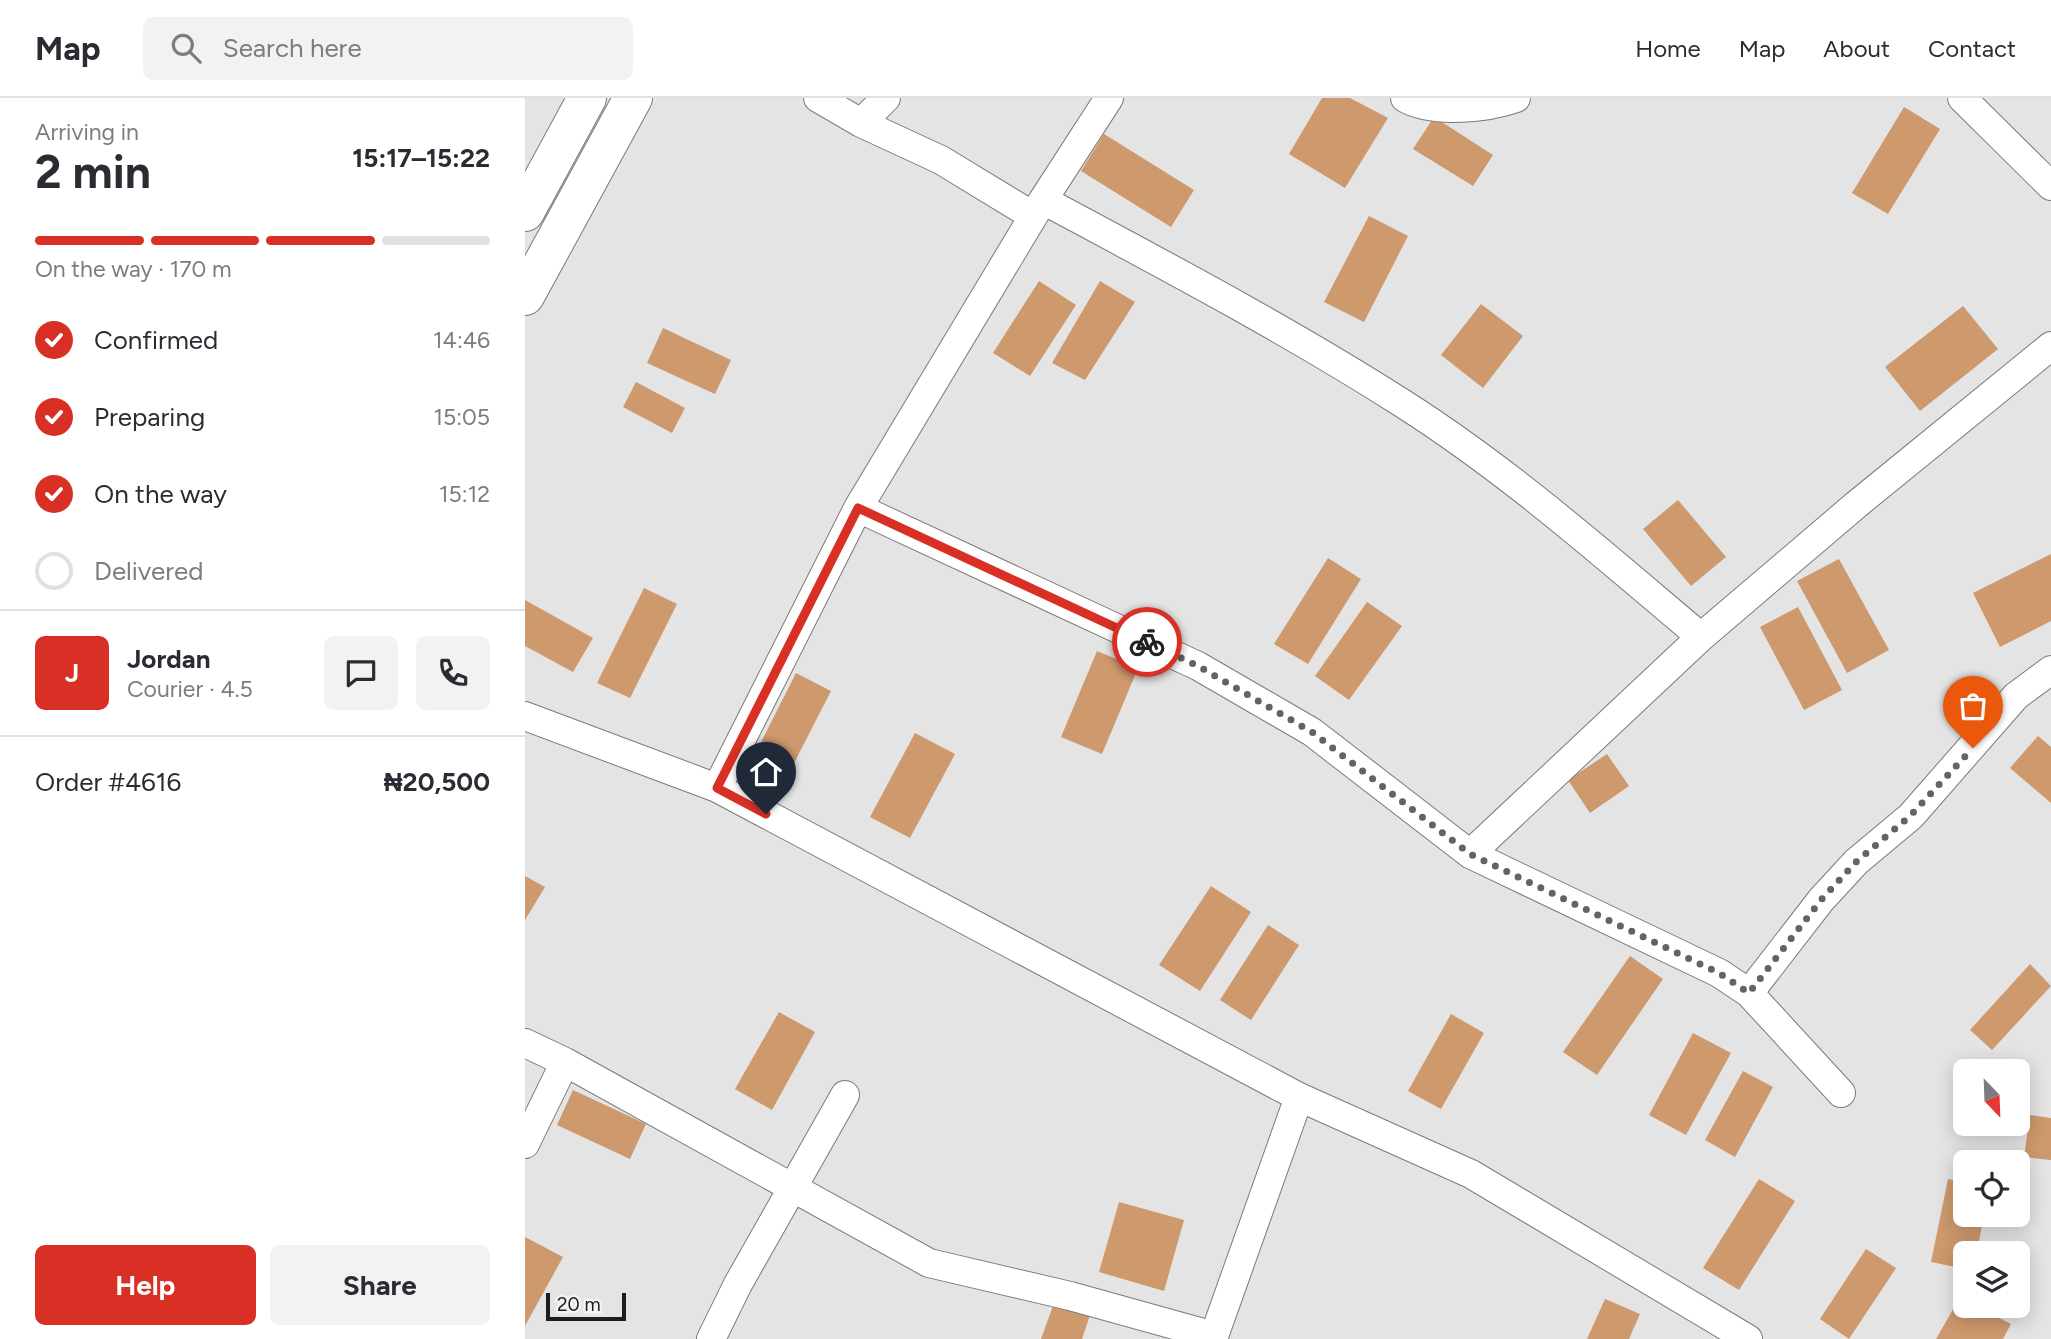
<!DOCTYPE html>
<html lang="en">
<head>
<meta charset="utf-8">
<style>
	:root { --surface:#fff; --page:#f2f2f3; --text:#2b2b33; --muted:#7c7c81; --line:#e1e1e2; --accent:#d93025 }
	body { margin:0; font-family:Figtree,sans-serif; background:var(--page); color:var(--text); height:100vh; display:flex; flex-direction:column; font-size:26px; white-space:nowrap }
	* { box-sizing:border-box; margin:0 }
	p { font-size:23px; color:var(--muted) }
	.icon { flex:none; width:38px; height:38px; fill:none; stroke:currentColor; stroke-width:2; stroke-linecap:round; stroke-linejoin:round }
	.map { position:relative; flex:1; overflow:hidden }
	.details { display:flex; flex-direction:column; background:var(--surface); width:525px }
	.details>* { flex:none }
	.needle { width:46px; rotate:157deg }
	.fabs { position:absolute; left:1428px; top:961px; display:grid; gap:14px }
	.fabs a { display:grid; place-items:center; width:77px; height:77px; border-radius:10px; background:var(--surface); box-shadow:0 4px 18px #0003; font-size:35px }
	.scale { position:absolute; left:21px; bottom:18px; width:80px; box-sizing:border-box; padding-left:7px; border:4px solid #1d1d1d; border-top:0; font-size:19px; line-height:24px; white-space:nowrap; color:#1d1d1d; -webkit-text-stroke:5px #f1f2f3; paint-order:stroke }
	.pin { position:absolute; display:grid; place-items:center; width:60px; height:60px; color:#fff; margin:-72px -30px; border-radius:50% 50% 50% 0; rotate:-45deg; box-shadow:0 0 7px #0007 }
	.pin .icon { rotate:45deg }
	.courier { position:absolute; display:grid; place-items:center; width:70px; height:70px; margin:-35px; border:5px solid #d93025; border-radius:50%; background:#fff; color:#222; box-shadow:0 2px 9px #0007 }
	.headline em { font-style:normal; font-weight:700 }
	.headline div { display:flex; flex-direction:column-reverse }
	.headline { display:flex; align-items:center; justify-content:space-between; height:119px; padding:0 35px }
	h1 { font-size:46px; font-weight:700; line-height:52px }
	.bar { display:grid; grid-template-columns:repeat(4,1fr); gap:10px 7px; align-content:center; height:84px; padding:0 35px }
	.bar i { height:9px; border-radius:5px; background:var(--line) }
	.bar .selected { background:var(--accent) }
	.bar p { grid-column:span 4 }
	.line { display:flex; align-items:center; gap:18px; padding:0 35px; border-top:2px solid var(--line) }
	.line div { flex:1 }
	.round { display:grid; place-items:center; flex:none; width:74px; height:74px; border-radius:10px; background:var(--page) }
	ol { padding:0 35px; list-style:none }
	li { display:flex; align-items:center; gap:21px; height:77px }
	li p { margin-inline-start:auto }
	li .icon { padding:7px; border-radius:50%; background:var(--accent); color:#fff; stroke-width:4 }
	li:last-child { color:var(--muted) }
	li i { width:38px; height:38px; border:4px solid var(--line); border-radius:50% }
	.action { display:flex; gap:14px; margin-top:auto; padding:14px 35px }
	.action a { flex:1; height:80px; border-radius:10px; background:var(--accent); color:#fff; font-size:28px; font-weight:700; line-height:80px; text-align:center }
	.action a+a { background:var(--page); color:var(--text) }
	header { display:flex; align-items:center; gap:42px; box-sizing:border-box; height:98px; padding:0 35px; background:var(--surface); border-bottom:2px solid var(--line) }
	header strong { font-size:33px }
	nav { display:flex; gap:38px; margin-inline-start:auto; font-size:24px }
	.search { width:490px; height:63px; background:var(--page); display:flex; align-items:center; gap:18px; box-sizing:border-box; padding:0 24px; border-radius:10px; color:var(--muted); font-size:26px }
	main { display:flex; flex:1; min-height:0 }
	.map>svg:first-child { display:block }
	.building { fill:#cd996d }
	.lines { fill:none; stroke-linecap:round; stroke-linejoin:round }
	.minor-casing { stroke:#7a7a7b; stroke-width:30 }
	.highway-casing { stroke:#7a7a7b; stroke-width:40 }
	.minor { stroke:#fff; stroke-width:28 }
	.highway { stroke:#fff; stroke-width:38 }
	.done { stroke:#636363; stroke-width:7; stroke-dasharray:0 12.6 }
	.route { stroke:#d93025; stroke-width:9 }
</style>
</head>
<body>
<header>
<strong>Map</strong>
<div class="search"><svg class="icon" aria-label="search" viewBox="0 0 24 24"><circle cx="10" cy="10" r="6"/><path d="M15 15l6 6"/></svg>Search here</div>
<nav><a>Home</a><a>Map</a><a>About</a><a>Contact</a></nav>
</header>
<main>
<section class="details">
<div class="headline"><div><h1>2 min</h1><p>Arriving in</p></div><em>15:17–15:22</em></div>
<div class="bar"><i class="selected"></i><i class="selected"></i><i class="selected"></i><i></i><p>On the way · 170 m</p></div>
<ol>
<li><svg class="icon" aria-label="check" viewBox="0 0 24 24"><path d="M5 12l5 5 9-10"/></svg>Confirmed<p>14:46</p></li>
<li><svg class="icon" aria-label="check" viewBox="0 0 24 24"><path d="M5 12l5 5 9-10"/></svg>Preparing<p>15:05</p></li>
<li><svg class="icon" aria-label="check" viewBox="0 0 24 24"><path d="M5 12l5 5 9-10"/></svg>On the way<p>15:12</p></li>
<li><i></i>Delivered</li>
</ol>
<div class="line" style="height:126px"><b class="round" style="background:var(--accent);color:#fff">J</b><div><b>Jordan</b><p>Courier · 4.5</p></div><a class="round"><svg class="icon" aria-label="chat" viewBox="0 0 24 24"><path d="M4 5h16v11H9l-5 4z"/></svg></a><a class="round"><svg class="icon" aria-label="phone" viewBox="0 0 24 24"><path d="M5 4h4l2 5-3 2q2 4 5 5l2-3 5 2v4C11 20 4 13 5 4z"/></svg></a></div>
<div class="line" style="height:91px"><div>Order #4616</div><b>₦20,500</b></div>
<div class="action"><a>Help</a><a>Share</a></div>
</section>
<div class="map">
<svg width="1526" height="1241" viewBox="0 0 1526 1241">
	<rect width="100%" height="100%" fill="#e4e4e5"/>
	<!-- building -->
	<path class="building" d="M797 0H825L863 20 820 90 764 56Z
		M1379 9 1415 31 1363 116 1327 95Z
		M909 19 968 57 948 88 888 51Z
		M579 36 669 92 646 129 556 73Z
		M844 118 883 138 839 224 799 204Z
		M514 183 551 207 505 278 468 255Z
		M575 183 610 204 560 282 527 265Z
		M956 206 998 238 958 290 916 257Z
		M1438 208 1473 251 1395 313 1360 269Z
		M138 230 206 262 190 296 122 265Z
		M111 284 160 310 147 335 98 309Z
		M1153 402 1201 459 1166 488 1118 431Z
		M1526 456V523L1475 549 1448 495Z
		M803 460 836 481 783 566 749 546Z
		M1314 461 1364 552 1322 575 1272 483Z
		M119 490 152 506 105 600 72 585Z
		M0 502 68 540 48 574 0 548Z
		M842 504 877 528 824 602 790 578Z
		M1273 509 1317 592 1279 612 1235 529Z
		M572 553 613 570 577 656 536 639Z
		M271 575 306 593 264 675 229 658Z
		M390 635 430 656 385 740 345 719Z
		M1513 638 1526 649V705L1485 670Z
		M1082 656 1104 688 1065 715 1043 682Z
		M0 778 20 789 0 822Z
		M686 788 726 814 675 893 634 867Z
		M743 827 774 847 726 922 695 902Z
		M1105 858 1138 881 1072 977 1038 954Z
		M1505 866 1526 888 1467 952 1445 932Z
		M254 914 290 934 247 1012 210 991Z
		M926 916 959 935 916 1011 883 993Z
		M1168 935 1206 955 1161 1037 1124 1017Z
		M1218 973 1248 989 1210 1059 1180 1042Z
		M48 992 121 1026 105 1061 32 1027Z
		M1505 1017 1526 1020V1062L1499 1059Z
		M1234 1081 1270 1103 1214 1192 1178 1170Z
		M1423 1081 1440 1084V1116H1459L1452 1155H1440V1171L1406 1164Z
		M594 1104 659 1122 639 1193 574 1174Z
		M0 1139 38 1159 0 1228Z
		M1341 1151 1371 1170 1324 1241 1295 1221Z
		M1435 1199 1440 1202V1208H1451L1486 1226 1478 1241H1411Z
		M1080 1201 1115 1216 1104 1241H1062Z
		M529 1205 565 1217 557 1241H516Z"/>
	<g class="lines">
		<defs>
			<path id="minor" d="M293 0 336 25 416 62 508 118
				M880 0C908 16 963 10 991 0
				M1437 0 1526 88
				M336 25 361 0
				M518 102C639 167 761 231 877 305 984 373 1080 458 1176 539L1332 406 1526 248
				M333 410 673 568 787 634 945 756 1194 875 1224 895 1316 995
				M0 618 192 690 774 999 946 1076 1223 1241
				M192 690 333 410 518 102 584 0
				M945 756 1176 539
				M1224 895 1296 802 1331 764 1386 718 1491 598 1526 572
				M0 945 40 964 404 1165 545 1198 689 1238
				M0 1046 40 964
				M186 1241 213 1186 320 997
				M688 1241 774 999"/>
			<path id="highway" d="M0 114 62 0
				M0 198 108 0"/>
		</defs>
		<!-- minor casing -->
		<use href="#minor" class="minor-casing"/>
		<!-- highway casing -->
		<use href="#highway" class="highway-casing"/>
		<!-- minor -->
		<use href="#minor" class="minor"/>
		<!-- highway -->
		<use href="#highway" class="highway"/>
	</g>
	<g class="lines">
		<!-- done -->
		<path class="done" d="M622 544 673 568 787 634 945 756 1194 875 1224 895 1296 802 1331 764 1385 718 1448 650"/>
		<!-- route -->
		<path class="route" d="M241 716 192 690 333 410 622 544"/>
	</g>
</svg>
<div class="fabs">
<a><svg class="needle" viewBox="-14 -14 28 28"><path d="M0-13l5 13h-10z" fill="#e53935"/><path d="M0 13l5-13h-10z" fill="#7c7c81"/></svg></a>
<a><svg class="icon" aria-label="locate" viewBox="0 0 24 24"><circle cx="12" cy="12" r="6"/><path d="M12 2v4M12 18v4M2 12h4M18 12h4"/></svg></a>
<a><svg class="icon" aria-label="layers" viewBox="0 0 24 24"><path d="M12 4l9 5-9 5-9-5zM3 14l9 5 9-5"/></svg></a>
</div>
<div class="scale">20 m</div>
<div class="pin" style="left:1448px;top:650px;background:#ea580c"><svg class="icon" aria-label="bag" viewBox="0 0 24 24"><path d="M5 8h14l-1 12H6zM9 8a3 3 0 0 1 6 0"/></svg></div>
<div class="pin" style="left:241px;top:716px;background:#1f2937"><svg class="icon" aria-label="home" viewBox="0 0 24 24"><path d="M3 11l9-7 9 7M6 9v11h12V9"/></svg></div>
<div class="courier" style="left:622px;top:544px"><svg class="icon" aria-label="bike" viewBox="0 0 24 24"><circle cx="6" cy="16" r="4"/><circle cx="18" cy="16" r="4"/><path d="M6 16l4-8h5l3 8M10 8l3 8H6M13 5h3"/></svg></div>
</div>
</main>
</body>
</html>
